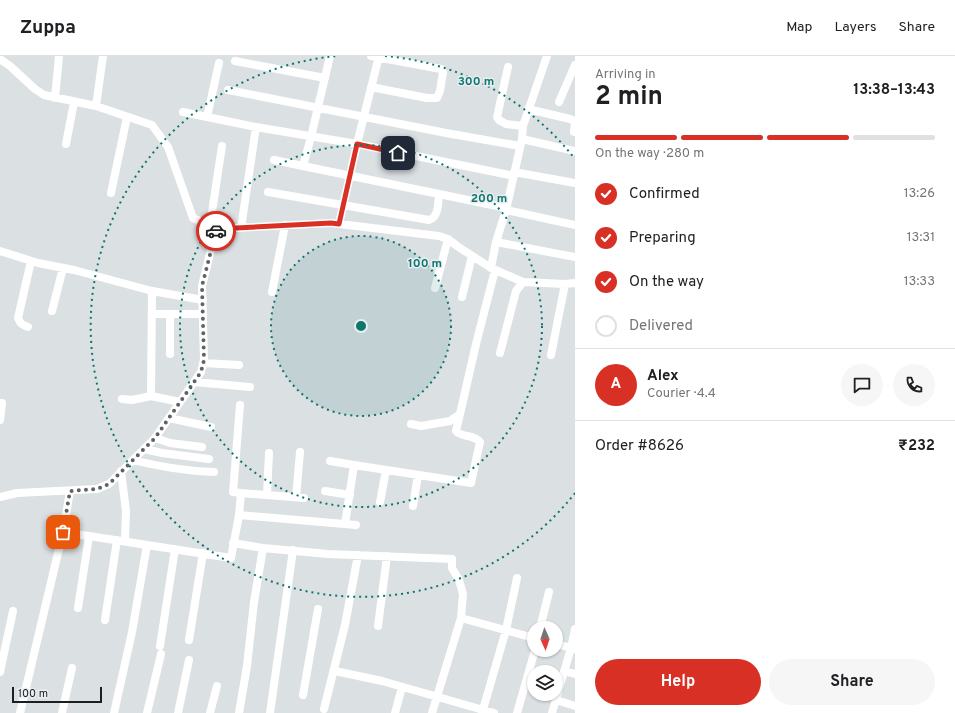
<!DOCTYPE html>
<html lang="en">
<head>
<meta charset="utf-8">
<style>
	:root { --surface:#fff; --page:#f6f6f6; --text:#202124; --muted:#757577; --line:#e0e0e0; --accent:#d93025 }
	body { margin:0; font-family:Overpass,sans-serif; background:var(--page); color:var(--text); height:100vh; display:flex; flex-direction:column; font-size:15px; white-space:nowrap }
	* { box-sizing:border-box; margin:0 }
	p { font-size:13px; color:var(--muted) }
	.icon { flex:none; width:22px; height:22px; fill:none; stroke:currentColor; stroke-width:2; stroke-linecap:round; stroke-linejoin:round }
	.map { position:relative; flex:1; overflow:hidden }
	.panel { display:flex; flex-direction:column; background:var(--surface); width:380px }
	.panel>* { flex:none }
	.needle { width:26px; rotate:177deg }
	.controls { position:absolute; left:527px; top:565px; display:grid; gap:8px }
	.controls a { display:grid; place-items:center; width:36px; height:36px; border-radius:50%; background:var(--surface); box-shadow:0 1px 3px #0004; font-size:20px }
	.scale { position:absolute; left:12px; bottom:10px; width:90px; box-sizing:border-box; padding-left:4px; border:2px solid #1d1e20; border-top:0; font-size:11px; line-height:14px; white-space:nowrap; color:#1d1e20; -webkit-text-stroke:3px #e8edf0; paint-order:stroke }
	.pin { position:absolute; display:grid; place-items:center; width:34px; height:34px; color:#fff; margin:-17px; border-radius:8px; box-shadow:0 2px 6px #0006 }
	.courier { position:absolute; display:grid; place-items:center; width:40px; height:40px; margin:-20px; border:3px solid #d93025; border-radius:50%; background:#fff; color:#222; box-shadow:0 1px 5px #0007 }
	.head em { font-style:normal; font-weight:700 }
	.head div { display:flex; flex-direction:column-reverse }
	.head { display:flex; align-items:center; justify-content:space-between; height:68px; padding:0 20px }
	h1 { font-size:26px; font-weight:700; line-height:30px }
	.bar { display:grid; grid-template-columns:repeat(4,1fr); gap:6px 4px; align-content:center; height:48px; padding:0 20px }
	.bar i { height:5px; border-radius:3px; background:var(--line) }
	.bar .selected { background:var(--accent) }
	.bar p { grid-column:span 4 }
	.line { display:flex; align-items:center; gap:10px; padding:0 20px; border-top:1px solid var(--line) }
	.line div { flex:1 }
	.round { display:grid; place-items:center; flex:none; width:42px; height:42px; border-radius:21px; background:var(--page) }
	ol { padding:0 20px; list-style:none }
	li { display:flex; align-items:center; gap:12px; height:44px }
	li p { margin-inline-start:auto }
	li .icon { padding:4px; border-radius:50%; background:var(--accent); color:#fff; stroke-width:4 }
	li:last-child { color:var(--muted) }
	li i { width:22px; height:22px; border:2px solid var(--line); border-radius:50% }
	.button { display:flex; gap:8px; margin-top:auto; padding:8px 20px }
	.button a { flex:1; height:46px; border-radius:24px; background:var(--accent); color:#fff; font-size:16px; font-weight:700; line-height:46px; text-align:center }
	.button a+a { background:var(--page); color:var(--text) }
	header { display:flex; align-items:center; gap:24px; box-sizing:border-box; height:56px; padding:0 20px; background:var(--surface); border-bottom:1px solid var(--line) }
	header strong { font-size:19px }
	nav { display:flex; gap:22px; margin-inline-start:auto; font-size:14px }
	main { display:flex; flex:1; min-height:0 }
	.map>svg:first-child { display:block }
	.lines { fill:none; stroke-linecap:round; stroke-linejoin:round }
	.minor { stroke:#fff; stroke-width:8 }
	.done { stroke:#606264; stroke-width:4; stroke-dasharray:0 7.2 }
	.route { stroke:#d93025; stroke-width:5 }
	.ring { fill:none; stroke:#0f766e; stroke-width:2; stroke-dasharray:2 4 }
	.centre { fill:#0f766e; stroke:#e8edf0; stroke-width:2 }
	.ring-label { font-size:12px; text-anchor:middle; font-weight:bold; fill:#0f766e; stroke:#e8edf0; stroke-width:3; stroke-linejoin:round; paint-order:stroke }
</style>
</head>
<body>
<header>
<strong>Zuppa</strong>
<nav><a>Map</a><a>Layers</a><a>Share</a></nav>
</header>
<main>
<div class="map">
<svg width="575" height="657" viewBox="0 0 575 657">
	<rect width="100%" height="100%" fill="#dbe0e3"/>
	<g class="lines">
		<!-- minor -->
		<path class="minor" d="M330 0 311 81 303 110 507 152
			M0 3 10 10 35 33 44 39 96 50 152 69 168 91 193 162 210 169 216 173
			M235 5 325 22
			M508 11 497 61 499 64 506 68 523 70
			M371 31 427 42H437L440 35 443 16 441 13 371 0
			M228 34 446 77 520 90
			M55 42 59 0
			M559 46 575 9
			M96 50 103 0
			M528 53 570 63 575 65 574 76
			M183 56 256 71 357 88 514 120
			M207 61 219 7
			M522 83 575 95
			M66 88 74 46
			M274 104 303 110
			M514 116 575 127
			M268 136 429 164C439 161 438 147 439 139
			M111 137 127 61
			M506 154 575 169
			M339 168 357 88 379 0
			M210 169 222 90
			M241 172 256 71
			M496 186 575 201
			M0 195 38 207 74 214 152 235 203 244
			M491 212 496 186 506 154 522 83 523 70 547 0
			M435 232 448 183
			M152 235 151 340 180 346
			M272 236 285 169
			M462 241 472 200
			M52 255 63 212
			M152 258H203
			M170 258V298
			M28 271C22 269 20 267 18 262L31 205
			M500 297 516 235 523 226
			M551 299 565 228
			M203 307 239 309
			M194 326 250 331
			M122 343 132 344 151 340
			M240 349 233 436 241 437
			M169 362 211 371
			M0 364 2 347
			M411 368 421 370 450 365 460 358 476 288 495 214
			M155 382 170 387 202 391
			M144 393 162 397 209 403
			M133 404C160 411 187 415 214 416
			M330 405 354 409
			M121 415 126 455 125 485
			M325 435 350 439
			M267 439 269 397
			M0 441 17 437 97 433 109 428 155 382 201 316 204 304 202 230 216 173 331 167 439 180 448 183 457 190 491 212 523 226 565 228 575 227
			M296 441 300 396
			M380 446 386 414
			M413 450 418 419
			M239 459 241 437 304 442
			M345 468 354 409 471 427 480 386C474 378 462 382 456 375L460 358
			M63 476 231 502 239 459 356 469
			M233 487 263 492
			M78 552 89 480
			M461 562 534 582
			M105 564 117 484
			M378 570 387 500
			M540 572 549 536
			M189 584 203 497
			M556 588 575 593
			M160 590 175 493
			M335 615 382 625 494 657
			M564 615 575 618
			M0 616 13 555
			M303 639 318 553
			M556 644 575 650
			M324 653 345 569 358 499
			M20 657 63 476 70 435
			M62 657 72 612
			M114 657 132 576 147 489
			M147 657 161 598
			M178 657 189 604
			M210 657 217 630
			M239 657 247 610 254 546 263 492 328 498 452 503V512L459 524 463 538 461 562 432 657
			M270 657 293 494
			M395 657 402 631
			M482 657 506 574 517 522
			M517 657 535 594
			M552 657 571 592 575 573"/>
	</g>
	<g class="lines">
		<!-- done -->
		<path class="done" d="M63 476 70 435 97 433 109 428 155 382 201 316 204 304 202 230 216 175"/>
		<!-- route -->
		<path class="route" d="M216 175V173L331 167 339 168 357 88 398 97"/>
	</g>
	<!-- distance rings -->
	<circle cx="361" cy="270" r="90" fill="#0f766e" fill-opacity=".12"/>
	<g class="ring">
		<circle cx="361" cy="270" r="90"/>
		<circle cx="361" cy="270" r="181"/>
		<path d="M575 437A271 271 0 1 1 337 0M385 0A271 271 0 0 1 575 103"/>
	</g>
	<circle cx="361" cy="270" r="6" class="centre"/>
	<g class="ring-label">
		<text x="476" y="29">300 m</text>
		<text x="489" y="146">200 m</text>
		<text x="425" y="211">100 m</text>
	</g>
</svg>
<div class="controls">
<a><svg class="needle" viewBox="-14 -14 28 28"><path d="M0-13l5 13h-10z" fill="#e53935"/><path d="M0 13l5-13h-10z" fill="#757577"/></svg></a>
<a><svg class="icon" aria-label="layers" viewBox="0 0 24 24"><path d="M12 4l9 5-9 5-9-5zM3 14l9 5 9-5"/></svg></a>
</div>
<div class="scale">100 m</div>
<div class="pin" style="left:63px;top:476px;background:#ea580c"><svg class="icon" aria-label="bag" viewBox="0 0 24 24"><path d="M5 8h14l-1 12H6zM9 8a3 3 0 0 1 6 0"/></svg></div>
<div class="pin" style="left:398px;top:97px;background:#1f2937"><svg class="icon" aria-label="home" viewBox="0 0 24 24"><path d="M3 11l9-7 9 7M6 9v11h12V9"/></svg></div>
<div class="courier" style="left:216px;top:175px"><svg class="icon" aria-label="car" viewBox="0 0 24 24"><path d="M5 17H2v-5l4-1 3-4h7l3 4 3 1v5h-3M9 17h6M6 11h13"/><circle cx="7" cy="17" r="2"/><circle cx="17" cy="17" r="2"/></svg></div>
</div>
<section class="panel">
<div class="head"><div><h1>2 min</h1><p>Arriving in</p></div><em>13:38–13:43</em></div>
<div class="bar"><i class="selected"></i><i class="selected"></i><i class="selected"></i><i></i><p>On the way · 280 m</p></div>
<ol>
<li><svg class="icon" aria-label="check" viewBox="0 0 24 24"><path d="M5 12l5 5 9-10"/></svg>Confirmed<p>13:26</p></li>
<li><svg class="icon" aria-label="check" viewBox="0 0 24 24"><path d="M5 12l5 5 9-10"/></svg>Preparing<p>13:31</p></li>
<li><svg class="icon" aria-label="check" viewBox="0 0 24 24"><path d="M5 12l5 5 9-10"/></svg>On the way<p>13:33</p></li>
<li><i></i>Delivered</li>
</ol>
<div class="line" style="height:72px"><b class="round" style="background:var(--accent);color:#fff">A</b><div><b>Alex</b><p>Courier · 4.4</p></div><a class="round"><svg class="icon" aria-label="chat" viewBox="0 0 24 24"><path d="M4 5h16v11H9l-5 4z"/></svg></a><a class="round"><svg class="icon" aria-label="phone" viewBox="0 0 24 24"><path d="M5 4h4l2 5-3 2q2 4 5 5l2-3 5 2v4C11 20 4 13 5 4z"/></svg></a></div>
<div class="line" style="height:52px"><div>Order #8626</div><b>₹232</b></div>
<div class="button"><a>Help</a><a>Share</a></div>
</section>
</main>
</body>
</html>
